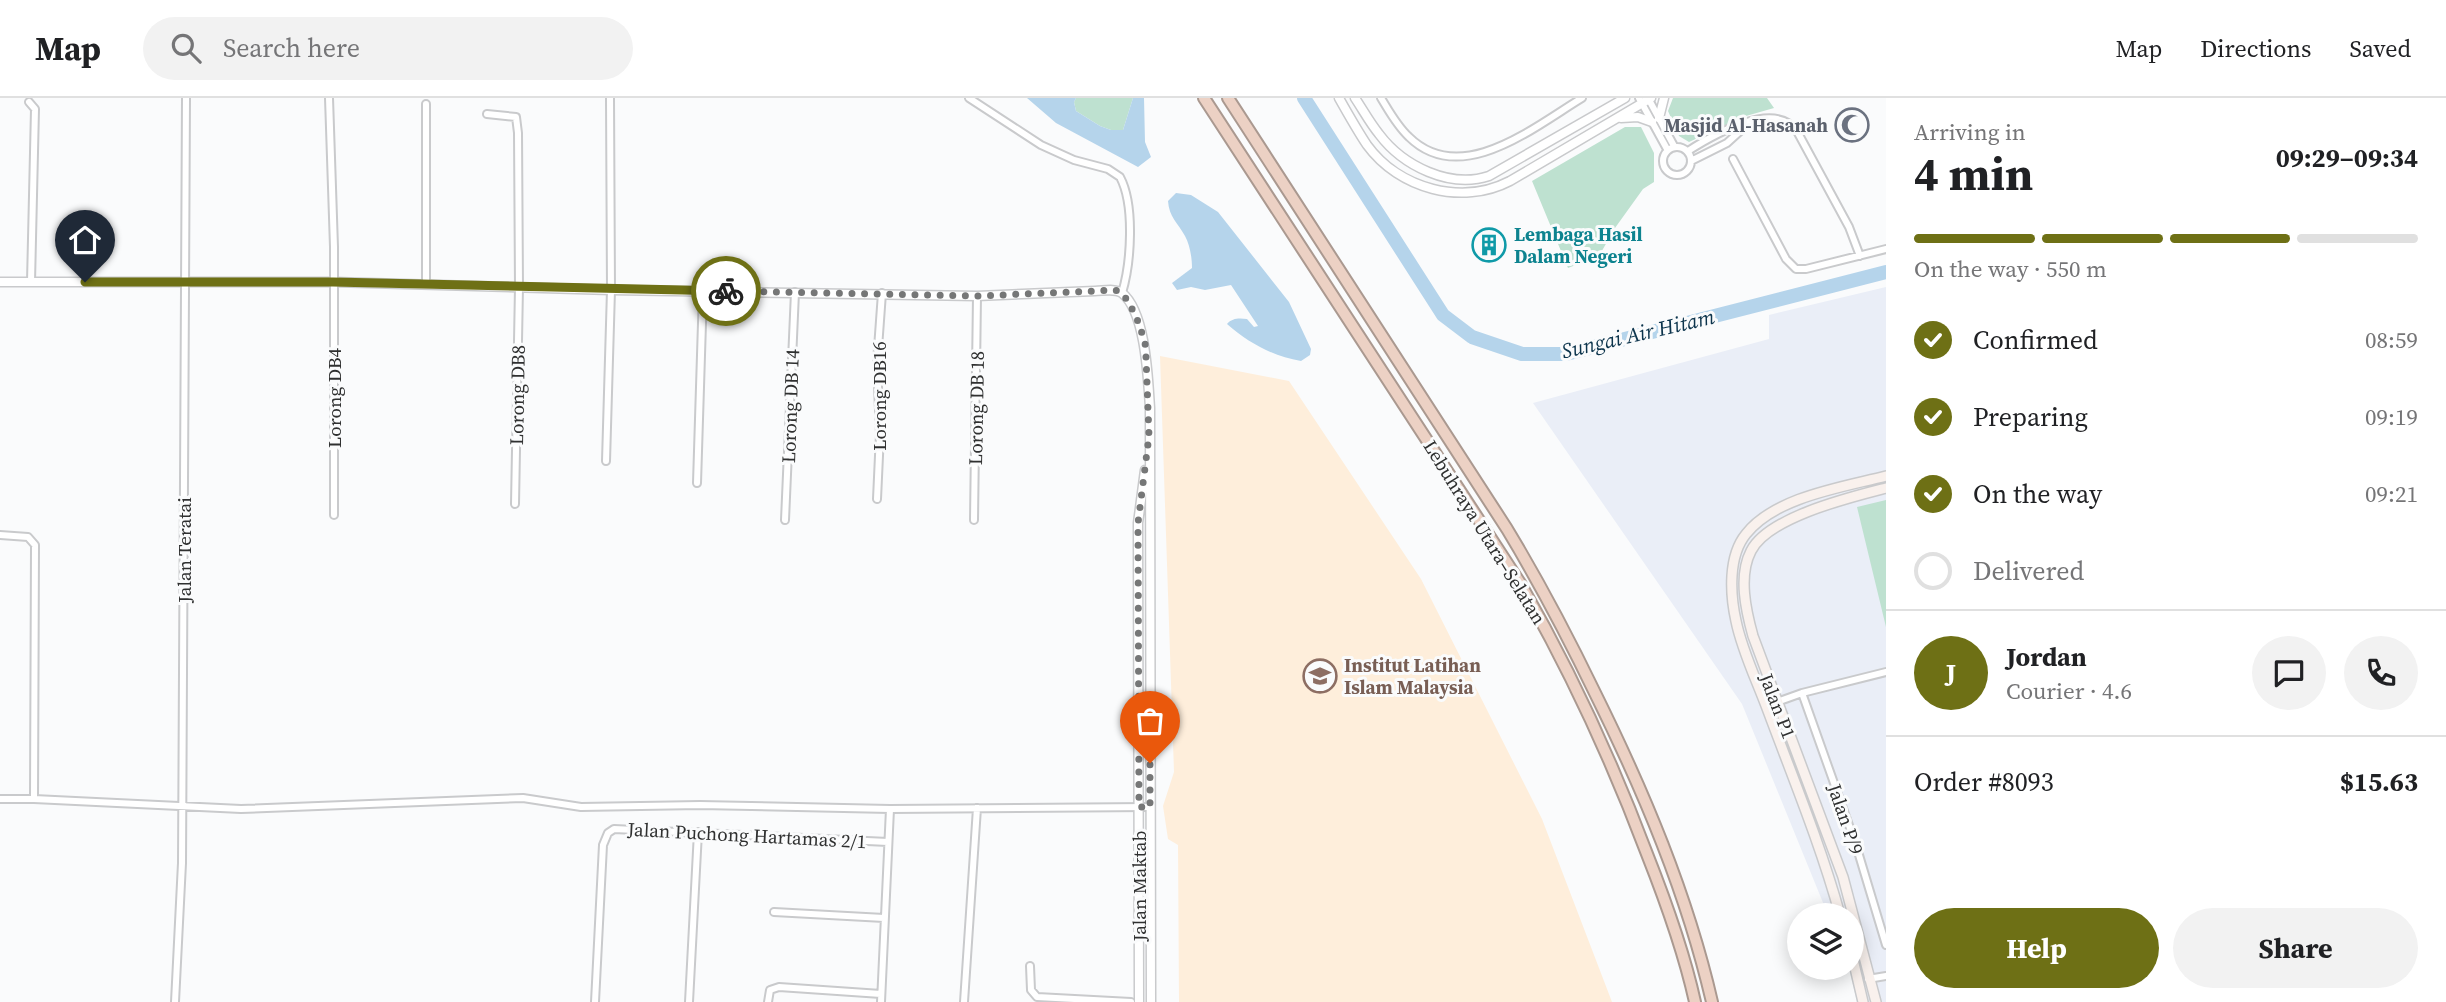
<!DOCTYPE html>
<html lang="en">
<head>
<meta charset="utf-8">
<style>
	:root { --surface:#fff; --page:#f2f2f2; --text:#202124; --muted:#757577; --line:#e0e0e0; --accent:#6e7015 }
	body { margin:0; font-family:"Source Serif 4",serif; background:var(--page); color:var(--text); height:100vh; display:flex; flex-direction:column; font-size:26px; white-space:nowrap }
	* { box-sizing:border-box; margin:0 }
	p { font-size:23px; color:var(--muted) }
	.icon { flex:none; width:38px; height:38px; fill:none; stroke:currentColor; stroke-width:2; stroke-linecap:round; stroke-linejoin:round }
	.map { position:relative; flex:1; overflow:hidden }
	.panel { display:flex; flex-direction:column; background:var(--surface); width:560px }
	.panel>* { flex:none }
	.fabs { position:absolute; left:1787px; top:805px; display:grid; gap:14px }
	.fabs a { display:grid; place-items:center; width:77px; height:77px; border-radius:50%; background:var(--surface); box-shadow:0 4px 18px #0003; font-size:35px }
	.pin { position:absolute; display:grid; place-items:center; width:60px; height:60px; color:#fff; margin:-72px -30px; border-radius:50% 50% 50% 0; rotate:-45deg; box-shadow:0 0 7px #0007 }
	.pin .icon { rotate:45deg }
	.courier { position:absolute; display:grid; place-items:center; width:70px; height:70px; margin:-35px; border:5px solid #6e7015; border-radius:50%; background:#fff; color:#222; box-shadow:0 2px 9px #0007 }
	.summary em { font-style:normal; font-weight:700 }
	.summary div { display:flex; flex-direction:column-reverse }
	.summary { display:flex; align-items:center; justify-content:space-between; height:119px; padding:0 28px }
	h1 { font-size:46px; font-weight:700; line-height:52px }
	.bar { display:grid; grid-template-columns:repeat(4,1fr); gap:10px 7px; align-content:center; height:84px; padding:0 28px }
	.bar i { height:9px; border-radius:5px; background:var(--line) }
	.bar .selected { background:var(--accent) }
	.bar p { grid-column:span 4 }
	.line { display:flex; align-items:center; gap:18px; padding:0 28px; border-top:2px solid var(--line) }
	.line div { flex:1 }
	.round { display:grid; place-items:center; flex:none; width:74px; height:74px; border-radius:37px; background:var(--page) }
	ol { padding:0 28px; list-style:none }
	li { display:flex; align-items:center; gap:21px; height:77px }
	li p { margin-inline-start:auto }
	li .icon { padding:7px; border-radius:50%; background:var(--accent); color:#fff; stroke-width:4 }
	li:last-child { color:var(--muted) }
	li i { width:38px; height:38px; border:4px solid var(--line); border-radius:50% }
	.action { display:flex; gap:14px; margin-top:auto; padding:14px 28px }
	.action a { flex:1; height:80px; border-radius:42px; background:var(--accent); color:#fff; font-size:28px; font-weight:700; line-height:80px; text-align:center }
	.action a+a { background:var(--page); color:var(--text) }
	header { display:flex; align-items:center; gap:42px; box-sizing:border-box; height:98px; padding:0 35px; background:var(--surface); border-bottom:2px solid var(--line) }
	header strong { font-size:33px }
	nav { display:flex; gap:38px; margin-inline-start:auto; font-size:24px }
	.search { width:490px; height:63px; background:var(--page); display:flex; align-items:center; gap:18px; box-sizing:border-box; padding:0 24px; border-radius:38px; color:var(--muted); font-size:26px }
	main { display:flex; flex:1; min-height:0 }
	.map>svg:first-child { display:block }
	.built { fill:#eaeef7 }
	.education { fill:#feeedb }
	.green { fill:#bee1d0 }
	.water { fill:#b5d4eb }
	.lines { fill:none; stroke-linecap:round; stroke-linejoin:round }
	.river { stroke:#b5d4eb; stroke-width:14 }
	.minor-casing { stroke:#c9cacc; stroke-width:10 }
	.tertiary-casing { stroke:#c9cacc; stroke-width:11 }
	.secondary-casing { stroke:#c9cacc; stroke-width:12 }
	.motorway-casing { stroke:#aa9990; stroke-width:14 }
	.minor { stroke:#fff; stroke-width:6 }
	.tertiary { stroke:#fff; stroke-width:8 }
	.secondary { stroke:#f9f1ed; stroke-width:9 }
	.motorway { stroke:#ecd1c4; stroke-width:10 }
	.done { stroke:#767777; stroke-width:7; stroke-dasharray:0 12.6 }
	.route { stroke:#6e7015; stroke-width:9 }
	.labels { text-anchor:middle; stroke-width:6; stroke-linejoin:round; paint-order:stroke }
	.worship-label { font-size:19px; font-weight:bold; fill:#5b616d; stroke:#fafbfc; text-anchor:end }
	.culture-label { font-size:19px; font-weight:bold; fill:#0d838f; stroke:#fafbfc; text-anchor:start }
	.street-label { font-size:19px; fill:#2f3030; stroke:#fafbfc }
	.education-label { font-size:19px; font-weight:bold; fill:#785e54; stroke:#fafbfc; text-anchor:start }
	.water-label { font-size:21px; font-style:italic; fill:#0c344c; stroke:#fafbfc }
</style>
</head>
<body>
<header>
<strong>Map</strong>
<div class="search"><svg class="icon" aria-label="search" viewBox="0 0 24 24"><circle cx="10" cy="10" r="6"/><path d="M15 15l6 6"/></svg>Search here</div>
<nav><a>Map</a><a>Directions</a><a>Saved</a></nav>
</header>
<main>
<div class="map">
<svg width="1886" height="904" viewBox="0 0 1886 904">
	<rect width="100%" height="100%" fill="#fafbfc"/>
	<!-- built -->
	<path class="built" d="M1886 189V904H1857L1849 870H1852V817H1828L1742 606 1533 305 1769 241V217Z"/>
	<!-- education -->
	<path class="education" d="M1160 258 1289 283 1421 481 1542 721 1612 904H1179L1178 747 1168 741 1163 708 1174 674Z"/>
	<!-- green -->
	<path class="green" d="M1076 0H1133L1123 32H1111L1100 28 1076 13 1074 4Z
		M1673 0H1767L1774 10 1746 18 1689 44 1679 38 1668 13Z
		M1625 29H1641L1654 55V84L1643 91 1615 130 1599 158 1568 170 1532 83Z
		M1886 402V529L1857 409Z"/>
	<!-- water -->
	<path class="water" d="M1027 0H1076L1074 4 1076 13 1100 28 1111 32H1123L1133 0H1144L1145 44 1151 59 1138 69 1056 25Z
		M1176 95 1191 97 1218 114 1289 204 1311 251 1310 257 1301 263C1272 258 1249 245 1227 226 1232 220 1239 220 1247 221L1254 229 1258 228 1231 187 1205 192 1191 189 1177 192 1172 185 1192 170C1192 160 1190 147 1185 138 1178 125 1169 119 1168 103Z"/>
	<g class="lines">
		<!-- river -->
		<path class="river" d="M1304 0 1443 217 1472 239 1522 256H1566L1886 174"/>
		<defs>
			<path id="minor" d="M329 0 334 149V417
				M969 0 1041 47 1074 62 1108 71 1120 79C1135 107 1131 165 1122 195
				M1381 0C1389 13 1397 28 1409 39 1461 90 1534 29 1582 0
				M1639 0 1667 51
				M1648 0 1674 48
				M29 4 35 11 31 184
				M426 6V186
				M487 16 516 19 518 35 519 189 515 406
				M1663 63a14 14 0 1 1 28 0a14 14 0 1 1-28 0Z
				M1688 53C1713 37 1776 0 1798 35L1849 129 1860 158
				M1733 61 1786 161 1796 171H1806L1886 151
				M1691 63 1727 45 1749 25
				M606 363 611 192 610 0
				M697 385 703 193
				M877 401 880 336 877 264 882 195
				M785 422 795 194
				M974 422 977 198
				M0 437 28 439 35 447 34 701 241 711 523 700 581 709 700 707 890 711 1150 709
				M1802 595 1856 747 1886 847
				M1766 608 1802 595 1886 574
				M0 701H34
				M774 814 884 820
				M1030 868 1031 892 1037 899 1131 904
				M1868 881 1886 878
				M175 904 182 765 186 0
				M595 904 603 747 608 735 614 731 888 744
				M689 904 698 734
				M768 904 770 892 779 889 881 896
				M881 904 890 711
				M964 904 977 710"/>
			<path id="tertiary" d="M1339 0C1348 16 1357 32 1367 47 1399 91 1462 108 1510 83L1651 0
				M1355 0C1363 12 1370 25 1379 36 1403 68 1450 91 1489 78L1625 0
				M1621 20 1638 19 1652 24
				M1659 20 1664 0
				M0 184H333L611 192 977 198 1095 193C1103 193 1115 190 1122 195 1146 214 1148 282 1150 310L1151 904
				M1139 904 1138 425 1145 372"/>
			<path id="secondary" d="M1840 817C1821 748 1793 680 1768 613 1757 583 1742 553 1736 523 1730 496 1728 458 1746 436 1775 399 1843 389 1886 378
				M1852 857 1863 904
				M1876 904 1843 779 1753 538C1746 513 1738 478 1751 453 1768 419 1851 399 1886 390"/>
			<path id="motorway" d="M1204 0 1520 485C1570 572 1612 663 1647 756 1666 804 1684 854 1695 904
				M1228 0 1507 431C1539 484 1568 539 1595 595 1644 694 1687 796 1712 904"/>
		</defs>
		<!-- minor casing -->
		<use href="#minor" class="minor-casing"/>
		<!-- tertiary casing -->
		<use href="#tertiary" class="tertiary-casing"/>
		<!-- secondary casing -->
		<use href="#secondary" class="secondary-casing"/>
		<!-- motorway casing -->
		<use href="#motorway" class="motorway-casing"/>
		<!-- minor -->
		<use href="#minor" class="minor"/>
		<!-- tertiary -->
		<use href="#tertiary" class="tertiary"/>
		<!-- secondary -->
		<use href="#secondary" class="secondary"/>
		<!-- motorway -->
		<use href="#motorway" class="motorway"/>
	</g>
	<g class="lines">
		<!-- done -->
		<path class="done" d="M726 193 977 198 1095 193 1115 192 1122 195 1127 202 1136 218 1145 244 1146 259 1149 338 1138 425 1139 709H1150V665"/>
		<!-- route -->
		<path class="route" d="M85 184H333L726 193"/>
	</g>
	<!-- icons -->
	<defs>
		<symbol id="mosque-ring" viewBox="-11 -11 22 22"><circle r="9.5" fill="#fafbfc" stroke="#6b7280" stroke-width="1.5"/><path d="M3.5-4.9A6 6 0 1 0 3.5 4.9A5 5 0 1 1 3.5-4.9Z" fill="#6b7280"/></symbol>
		<symbol id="building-ring" viewBox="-11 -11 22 22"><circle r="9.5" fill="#fafbfc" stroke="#0f9aa8" stroke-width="1.5"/><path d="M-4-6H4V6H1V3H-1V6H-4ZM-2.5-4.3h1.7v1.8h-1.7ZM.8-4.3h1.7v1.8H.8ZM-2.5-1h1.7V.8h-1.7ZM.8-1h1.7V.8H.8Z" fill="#0f9aa8"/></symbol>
		<symbol id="university-ring" viewBox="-11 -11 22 22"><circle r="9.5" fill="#fafbfc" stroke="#8d6e63" stroke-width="1.5"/><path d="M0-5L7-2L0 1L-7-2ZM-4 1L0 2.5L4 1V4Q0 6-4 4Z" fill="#8d6e63"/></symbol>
	</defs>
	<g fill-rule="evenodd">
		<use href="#mosque-ring" x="1833" y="8" width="38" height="38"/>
		<use href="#building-ring" x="1470" y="128" width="38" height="38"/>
		<use href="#university-ring" x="1301" y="559" width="38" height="38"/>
	</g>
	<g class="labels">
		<!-- worship labels -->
		<g class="worship-label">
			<text x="1828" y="34">Masjid Al-Hasanah</text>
		</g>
		<!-- culture labels -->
		<g class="culture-label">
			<text x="1514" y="143">Lembaga Hasil<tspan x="1514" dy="22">Dalam Negeri</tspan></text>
		</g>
		<!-- street labels -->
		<g class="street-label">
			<text transform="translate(517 297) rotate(-89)" y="7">Lorong DB8</text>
			<text transform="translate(879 298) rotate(-90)" y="7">Lorong DB16</text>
			<text transform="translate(334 300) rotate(-90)" y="7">Lorong DB4</text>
			<text transform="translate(790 308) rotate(-88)" y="7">Lorong DB 14</text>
			<text transform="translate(976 310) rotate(-89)" y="7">Lorong DB 18</text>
			<text transform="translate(1485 434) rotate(58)" y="7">Lebuhraya Utara–Selatan</text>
			<text transform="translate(184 452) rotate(-90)" y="7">Jalan Teratai</text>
			<text transform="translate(1778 608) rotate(69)" y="7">Jalan P1</text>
			<text transform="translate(1846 721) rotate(71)" y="7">Jalan P/9</text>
			<text transform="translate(747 737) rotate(3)" y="7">Jalan Puchong Hartamas 2/1</text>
			<text transform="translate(1139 788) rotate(-90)" y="7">Jalan Maktab</text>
		</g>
		<!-- education labels -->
		<g class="education-label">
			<text x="1344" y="574">Institut Latihan<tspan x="1344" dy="22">Islam Malaysia</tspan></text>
		</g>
		<!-- water labels -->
		<g class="water-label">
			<text transform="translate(1638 236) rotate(-13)" y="7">Sungai Air Hitam</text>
		</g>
	</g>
</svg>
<div class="fabs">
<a><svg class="icon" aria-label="layers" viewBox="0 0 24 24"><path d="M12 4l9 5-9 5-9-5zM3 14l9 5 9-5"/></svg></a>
</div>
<div class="pin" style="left:1150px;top:665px;background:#ea580c"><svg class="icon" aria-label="bag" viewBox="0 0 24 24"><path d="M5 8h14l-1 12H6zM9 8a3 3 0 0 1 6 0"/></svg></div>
<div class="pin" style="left:85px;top:184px;background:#1f2937"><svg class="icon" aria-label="home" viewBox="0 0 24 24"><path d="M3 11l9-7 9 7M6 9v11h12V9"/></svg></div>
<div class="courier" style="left:726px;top:193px"><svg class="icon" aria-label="bike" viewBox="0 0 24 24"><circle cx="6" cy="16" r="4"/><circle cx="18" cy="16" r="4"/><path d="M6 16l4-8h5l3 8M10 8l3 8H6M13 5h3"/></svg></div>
</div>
<section class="panel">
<div class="summary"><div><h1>4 min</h1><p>Arriving in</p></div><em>09:29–09:34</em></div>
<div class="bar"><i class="selected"></i><i class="selected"></i><i class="selected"></i><i></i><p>On the way · 550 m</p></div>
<ol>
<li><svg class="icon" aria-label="check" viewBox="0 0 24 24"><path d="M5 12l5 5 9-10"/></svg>Confirmed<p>08:59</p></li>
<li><svg class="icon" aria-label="check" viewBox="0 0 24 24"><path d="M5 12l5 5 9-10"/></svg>Preparing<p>09:19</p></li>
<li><svg class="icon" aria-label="check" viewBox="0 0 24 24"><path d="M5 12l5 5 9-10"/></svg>On the way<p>09:21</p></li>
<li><i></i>Delivered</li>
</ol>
<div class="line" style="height:126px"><b class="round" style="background:var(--accent);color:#fff">J</b><div><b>Jordan</b><p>Courier · 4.6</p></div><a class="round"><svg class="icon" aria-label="chat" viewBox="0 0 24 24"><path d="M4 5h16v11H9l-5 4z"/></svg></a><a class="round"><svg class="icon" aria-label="phone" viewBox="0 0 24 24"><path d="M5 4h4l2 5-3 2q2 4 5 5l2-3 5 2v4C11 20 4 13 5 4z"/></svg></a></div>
<div class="line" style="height:91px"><div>Order #8093</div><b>$15.63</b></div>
<div class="action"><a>Help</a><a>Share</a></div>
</section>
</main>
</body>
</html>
